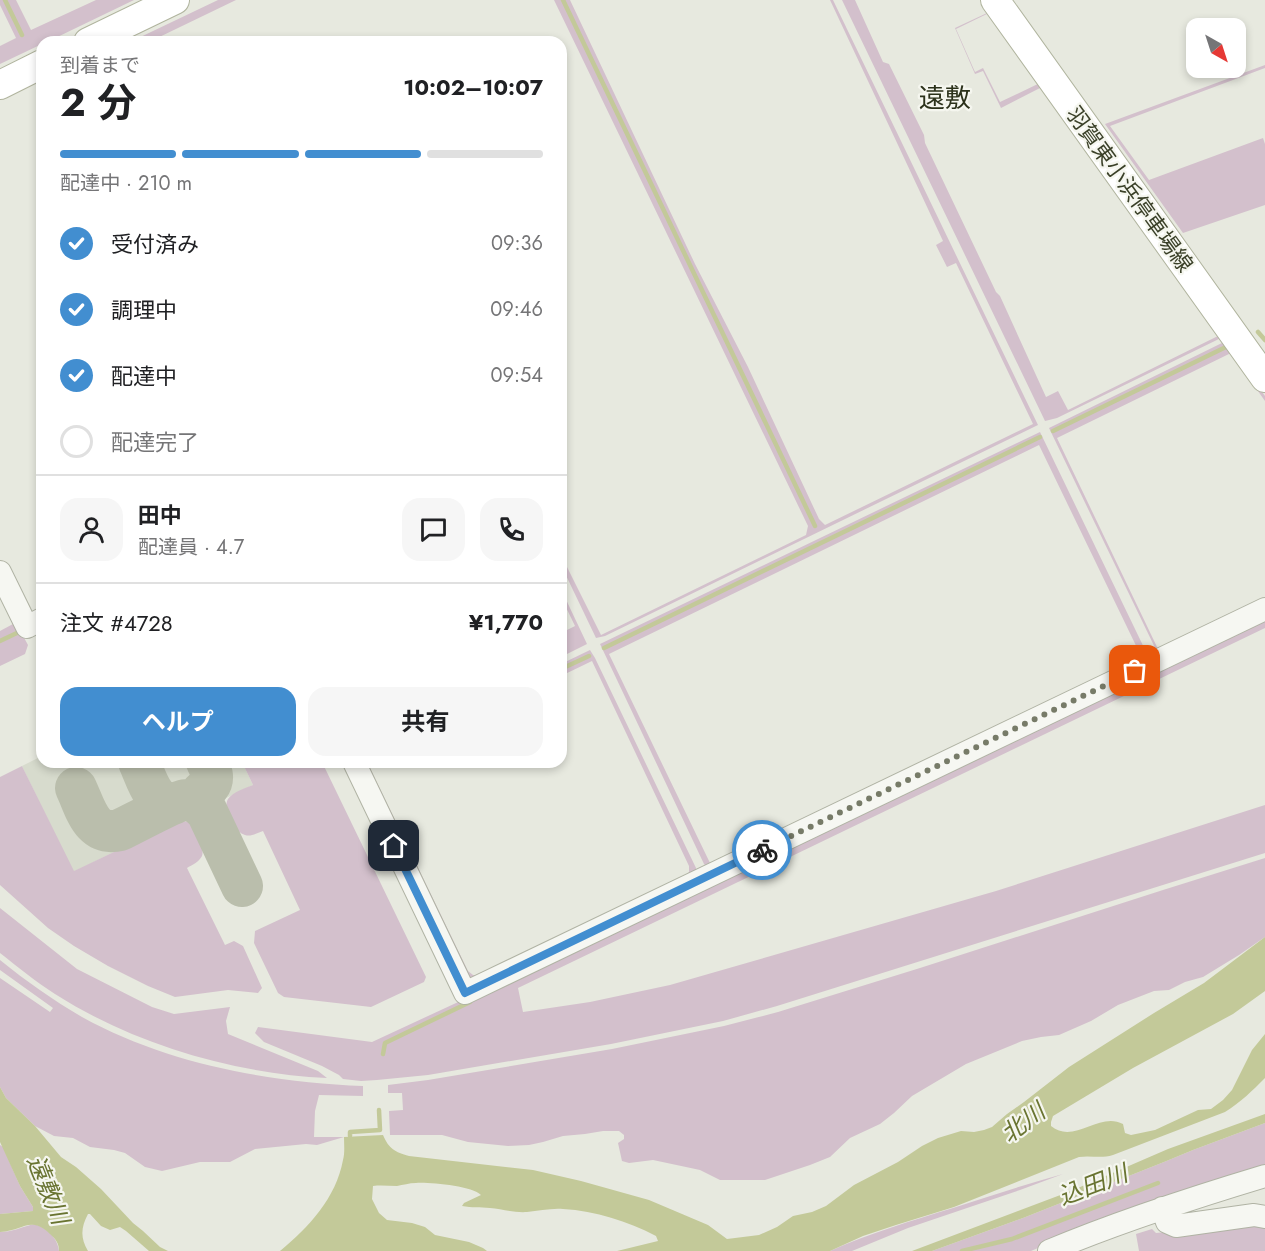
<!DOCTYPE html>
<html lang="ja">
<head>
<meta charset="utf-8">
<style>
	:root { --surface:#fff; --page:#f6f6f6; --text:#202124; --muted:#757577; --line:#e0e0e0; --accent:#428ed0 }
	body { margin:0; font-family:Jost,"Noto Sans JP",sans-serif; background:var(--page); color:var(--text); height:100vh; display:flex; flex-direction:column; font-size:22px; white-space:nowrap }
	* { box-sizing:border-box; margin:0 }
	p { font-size:20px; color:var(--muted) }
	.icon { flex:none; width:33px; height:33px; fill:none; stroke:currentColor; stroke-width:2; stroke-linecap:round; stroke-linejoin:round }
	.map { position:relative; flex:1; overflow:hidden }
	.sheet { position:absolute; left:36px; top:36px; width:531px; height:732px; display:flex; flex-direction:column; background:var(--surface); border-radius:18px; box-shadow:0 3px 9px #0003 }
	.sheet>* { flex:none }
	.needle { width:39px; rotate:141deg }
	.tools { position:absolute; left:1186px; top:18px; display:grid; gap:12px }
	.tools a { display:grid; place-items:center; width:60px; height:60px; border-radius:12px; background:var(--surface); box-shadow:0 3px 9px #0003; font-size:30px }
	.pin { position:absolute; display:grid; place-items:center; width:51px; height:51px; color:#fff; margin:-26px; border-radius:12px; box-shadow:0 3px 9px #0006 }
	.courier { position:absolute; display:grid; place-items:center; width:60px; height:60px; margin:-30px; border:4px solid #428ed0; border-radius:50%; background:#fff; color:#222; box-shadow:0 2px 8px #0007 }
	.headline em { font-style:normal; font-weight:700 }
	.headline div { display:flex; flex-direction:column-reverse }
	.headline { display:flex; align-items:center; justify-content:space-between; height:102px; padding:0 24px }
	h1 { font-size:39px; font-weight:700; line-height:45px }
	.bar { display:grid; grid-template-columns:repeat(4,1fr); gap:9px 6px; align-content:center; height:72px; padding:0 24px }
	.bar i { height:8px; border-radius:4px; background:var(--line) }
	.bar .active { background:var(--accent) }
	.bar p { grid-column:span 4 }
	.line { display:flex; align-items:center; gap:15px; padding:0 24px; border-top:2px solid var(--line) }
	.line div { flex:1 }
	.round { display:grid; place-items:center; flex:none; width:63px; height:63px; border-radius:18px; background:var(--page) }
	ol { padding:0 24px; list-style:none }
	li { display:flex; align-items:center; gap:18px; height:66px }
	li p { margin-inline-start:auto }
	li .icon { padding:6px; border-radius:50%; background:var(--accent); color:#fff; stroke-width:4 }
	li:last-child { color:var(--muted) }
	li i { width:33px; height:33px; border:3px solid var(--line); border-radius:50% }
	.action { display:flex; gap:12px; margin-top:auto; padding:12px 24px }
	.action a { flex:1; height:69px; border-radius:18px; background:var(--accent); color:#fff; font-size:24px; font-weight:700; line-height:69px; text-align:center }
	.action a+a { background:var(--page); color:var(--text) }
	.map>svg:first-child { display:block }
	.built { fill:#d7dbcd }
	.green { fill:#d3c0cc; fill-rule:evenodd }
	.water { fill:#c3c999 }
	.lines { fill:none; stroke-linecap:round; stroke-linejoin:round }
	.stream { stroke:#c3c999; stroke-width:4.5 }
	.taxiway { stroke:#babeac; stroke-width:42 }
	.minor-casing { stroke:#b0b3a4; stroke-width:24 }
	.major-casing { stroke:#b0b49e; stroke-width:30 }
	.minor { stroke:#f6f7f2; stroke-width:22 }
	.major { stroke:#fff; stroke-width:28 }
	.done { stroke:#777b68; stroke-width:6; stroke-dasharray:0 10.8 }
	.route { stroke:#428ed0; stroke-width:8 }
	.labels { text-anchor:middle; stroke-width:4.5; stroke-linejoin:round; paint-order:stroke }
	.street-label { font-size:22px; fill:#3a4028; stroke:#f5f6ef }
	.water-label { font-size:24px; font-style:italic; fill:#697431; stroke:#f5f6ef }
	.quarter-label { font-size:26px; fill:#2b311a; stroke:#f5f6ef }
</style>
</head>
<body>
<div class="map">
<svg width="1265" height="1251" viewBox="0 0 1265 1251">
	<rect width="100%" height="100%" fill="#e7e9df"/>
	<!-- built -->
	<path class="built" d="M42 756V762H242L253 785 73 872 22 766Z"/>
	<!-- green -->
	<path class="green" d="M0 0H16L31 30 96 0H134L47 42H42V44L0 64V46L16 38 0 5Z
		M218 0H236L149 42H130Z
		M554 0H570L695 264 748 367 819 519 825 525 1033 424 956 263 947 267 936 245 943 241 830 0H833L1038 425 605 636 596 638 561 565V555L601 635 806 535 808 526Z
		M842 0H855L883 62 889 64 924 135 925 143 996 292 1000 296 1046 397 1058 391 1068 410 1218 336 1044 90 1040 88 1001 108 983 71 975 74 955 28 987 13 988 11 980 0H982L991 12 956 29 975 72 983 68 1000 102 1042 82 1223 337 1057 418 1045 421Z
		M1265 65V68L1110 126 1149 180 1263 138 1265 144V205L1183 233 1105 124Z
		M1226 341 1265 396V401L1231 353 1057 438 1158 649V654L1049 428Z
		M1040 432 1149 658 709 869 704 864 600 644ZM1039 445 1141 656 710 863 609 654Z
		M561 589 587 644 561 657V633L575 626 561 597Z
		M1265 615V628L518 988 523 1012 590 1002 670 985 996 891 1265 805V853L777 1006 723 1021 611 1044 428 1075 377 1080 361 1081 343 1079 339 1075 322 1066 264 1042 255 1033 258 1027 372 1042 512 977Z
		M13 624 22 634 28 645 25 654 0 666V631Z
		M590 650 595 658 696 868 698 875 491 976C480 979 475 982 465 974L363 762H382L370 768 468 971 473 975 481 976 684 877 689 872V866L592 661 561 676V664Z
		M242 762H322L426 977 424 982 371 1007 284 997 278 993 254 943 255 931 300 910 263 831C257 833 251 837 245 835 234 832 222 810 228 799 233 792 245 788 253 785Z
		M22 766 74 871 179 821C181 821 186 821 188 822 196 825 205 849 202 856 199 862 192 865 187 868L225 945 234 941 243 946 262 988 258 993 228 990 175 997 148 986 108 966 74 946 48 928 0 885V777Z
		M1265 858V937L1239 955 1203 977 1185 982 1169 990 1154 991 1118 1005 1091 1021 1059 1035 1041 1037 1022 1041 966 1064 912 1096 894 1113 880 1124 850 1138 830 1157 810 1165 765 1180H720L700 1170 653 1160 629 1163 622 1161 618 1143 624 1139V1135L619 1131H603L585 1134 563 1136 543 1142 529 1145 508 1146 468 1142 442 1135H390L389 1111 403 1110 402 1093H388V1085L428 1080 612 1049 724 1026 778 1012 920 968 1163 890Z
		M0 908 77 969 152 1007 174 1014 230 1007 226 1021 228 1034 318 1071 327 1078C235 1074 133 1044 55 994 36 982 18 967 0 953Z
		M0 960C26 981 53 1000 82 1017 167 1064 268 1082 363 1086V1096L319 1095 315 1111 314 1137H344L317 1145 306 1144 255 1149 230 1162H200L162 1171 145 1167 125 1153 114 1150 90 1147 73 1138 54 1136 35 1126 6 1098 0 1087V978L50 1012 53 1008 0 970Z
		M1265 1123V1166L1089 1226 1031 1251H932L1023 1218 1164 1162 1193 1150Z
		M0 1145 3 1147 20 1186 33 1207V1211L0 1214Z
		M1063 1174 1020 1190 908 1228 852 1251H830C870 1233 911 1221 953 1208 990 1196 1026 1184 1063 1174Z
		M1255 1222 1265 1226V1251H1139L1136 1234 1152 1229 1156 1233 1177 1231Z
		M34 1224C46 1227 58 1238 59 1251H0V1232C12 1232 22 1227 34 1224Z"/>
	<!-- water -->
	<path class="water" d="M1265 937V991L1233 1014 1133 1068 1053 1116 1051 1122V1126C1074 1145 1099 1111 1123 1124L1125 1133 1131 1135 1155 1130 1198 1110 1211 1109 1223 1100 1232 1090 1252 1050 1265 1034V1078C1252 1091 1241 1102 1225 1112L1113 1155C1100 1159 1092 1155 1079 1157L954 1207 896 1225 863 1236 830 1251H617L658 1241 656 1236C627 1221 596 1211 563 1209 551 1208 539 1211 527 1212 515 1213 502 1209 490 1208 480 1207 472 1208 462 1206L464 1203 481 1195C472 1186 429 1182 416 1183 409 1183 403 1185 397 1186 389 1186 381 1185 373 1186L372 1199 379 1213 387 1220 412 1223 425 1227 435 1235 469 1242 483 1248 487 1251H280C309 1227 336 1198 343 1160 345 1153 344 1144 344 1137L383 1135C389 1149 395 1152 409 1156L533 1170 581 1181 649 1200 708 1225 727 1239 759 1235 777 1227 793 1216 812 1212 826 1206 854 1185 898 1162 922 1146 938 1138 961 1131 974 1132 984 1130 992 1127 1007 1114 1024 1102 1069 1067 1154 1013 1204 983Z
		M0 1087 6 1098 35 1126 61 1157 76 1167 101 1189 133 1223 143 1231 160 1247 168 1251H149L126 1231 120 1227 110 1230 101 1226 90 1214H88C81 1227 80 1238 88 1251H59C59 1244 56 1239 50 1234 30 1215 23 1231 0 1232V1214L33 1211V1207L20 1186 0 1142Z
		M1265 1114V1123L1193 1150 1164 1162 1023 1218 932 1251H912L1071 1191 1168 1149Z"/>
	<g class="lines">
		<!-- stream -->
		<path class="stream" d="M5 0 22 35
			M563 0 815 526
			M1258 332 1265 340
			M1053 431 1228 346
			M0 641 19 632
			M604 648 1040 437
			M561 669 589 656
			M383 1054 385 1043 470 1002
			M350 1136V1132L380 1130 379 1110
			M962 1251 1012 1239 1158 1183"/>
		<!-- taxiway -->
		<path class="taxiway" d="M139 762C146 777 153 806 173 804
			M76 788C86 809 91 837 120 830 133 824 176 800 187 800 196 801 201 806 207 812L242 886
			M207 812C205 807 199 798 201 793 202 791 208 787 209 786 215 778 211 770 207 762"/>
		<defs>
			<path id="minor" d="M0 572 27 627 42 619
				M354 762 465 993 1265 609
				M1162 1208 1167 1222 1176 1226 1254 1215 1265 1217
				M1049 1251C1120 1221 1192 1198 1265 1176"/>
			<path id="major" d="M995 0 1265 378
				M88 42 175 0
				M0 85 42 64"/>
		</defs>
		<!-- minor casing -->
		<use href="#minor" class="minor-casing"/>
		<!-- major casing -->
		<use href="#major" class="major-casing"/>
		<!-- minor -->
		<use href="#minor" class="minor"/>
		<!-- major -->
		<use href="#major" class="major"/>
	</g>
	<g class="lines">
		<!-- done -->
		<path class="done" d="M762 850 1135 671"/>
		<!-- route -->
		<path class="route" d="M394 846 465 993 762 850"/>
	</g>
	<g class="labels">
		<!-- street labels -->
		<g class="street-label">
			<text transform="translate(1130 189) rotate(54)" y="8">羽賀東小浜停車場線</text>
		</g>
		<!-- water labels -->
		<g class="water-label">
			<text transform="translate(1023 1123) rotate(-37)" y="8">北川</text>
			<text transform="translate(1093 1185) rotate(-21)" y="8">込田川</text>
			<text transform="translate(48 1190) rotate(68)" y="8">遠敷川</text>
		</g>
		<!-- quarter labels -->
		<g class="quarter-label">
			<text x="945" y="107">遠敷</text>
		</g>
	</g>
</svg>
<div class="tools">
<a><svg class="needle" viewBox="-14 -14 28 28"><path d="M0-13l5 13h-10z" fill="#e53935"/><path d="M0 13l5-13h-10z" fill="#757577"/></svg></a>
</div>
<div class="pin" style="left:1135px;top:671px;background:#ea580c"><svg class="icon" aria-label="bag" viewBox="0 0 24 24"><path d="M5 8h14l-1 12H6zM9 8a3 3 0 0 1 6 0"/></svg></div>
<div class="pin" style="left:394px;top:846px;background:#1f2937"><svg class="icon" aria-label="home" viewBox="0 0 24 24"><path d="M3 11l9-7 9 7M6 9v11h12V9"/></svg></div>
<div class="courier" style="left:762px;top:850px"><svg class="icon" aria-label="bike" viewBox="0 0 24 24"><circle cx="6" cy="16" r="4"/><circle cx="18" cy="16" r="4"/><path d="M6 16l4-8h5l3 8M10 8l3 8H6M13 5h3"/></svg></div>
<section class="sheet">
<div class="headline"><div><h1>2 分</h1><p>到着まで</p></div><em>10:02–10:07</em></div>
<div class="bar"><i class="active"></i><i class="active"></i><i class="active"></i><i></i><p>配達中 · 210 m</p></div>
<ol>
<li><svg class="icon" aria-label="check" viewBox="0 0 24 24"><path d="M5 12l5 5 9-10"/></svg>受付済み<p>09:36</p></li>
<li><svg class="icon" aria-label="check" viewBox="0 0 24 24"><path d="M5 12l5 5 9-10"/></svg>調理中<p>09:46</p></li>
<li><svg class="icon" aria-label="check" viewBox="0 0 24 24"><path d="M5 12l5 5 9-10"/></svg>配達中<p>09:54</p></li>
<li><i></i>配達完了</li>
</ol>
<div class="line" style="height:108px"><a class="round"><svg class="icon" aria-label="person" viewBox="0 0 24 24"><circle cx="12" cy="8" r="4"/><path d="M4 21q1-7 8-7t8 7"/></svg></a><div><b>田中</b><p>配達員 · 4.7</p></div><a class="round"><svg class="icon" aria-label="chat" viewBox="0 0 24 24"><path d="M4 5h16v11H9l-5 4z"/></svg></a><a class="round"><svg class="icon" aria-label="phone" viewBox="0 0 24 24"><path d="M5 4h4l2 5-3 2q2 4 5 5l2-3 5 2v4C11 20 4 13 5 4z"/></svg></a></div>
<div class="line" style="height:78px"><div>注文 #4728</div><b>¥1,770</b></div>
<div class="action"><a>ヘルプ</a><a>共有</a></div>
</section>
</div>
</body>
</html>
